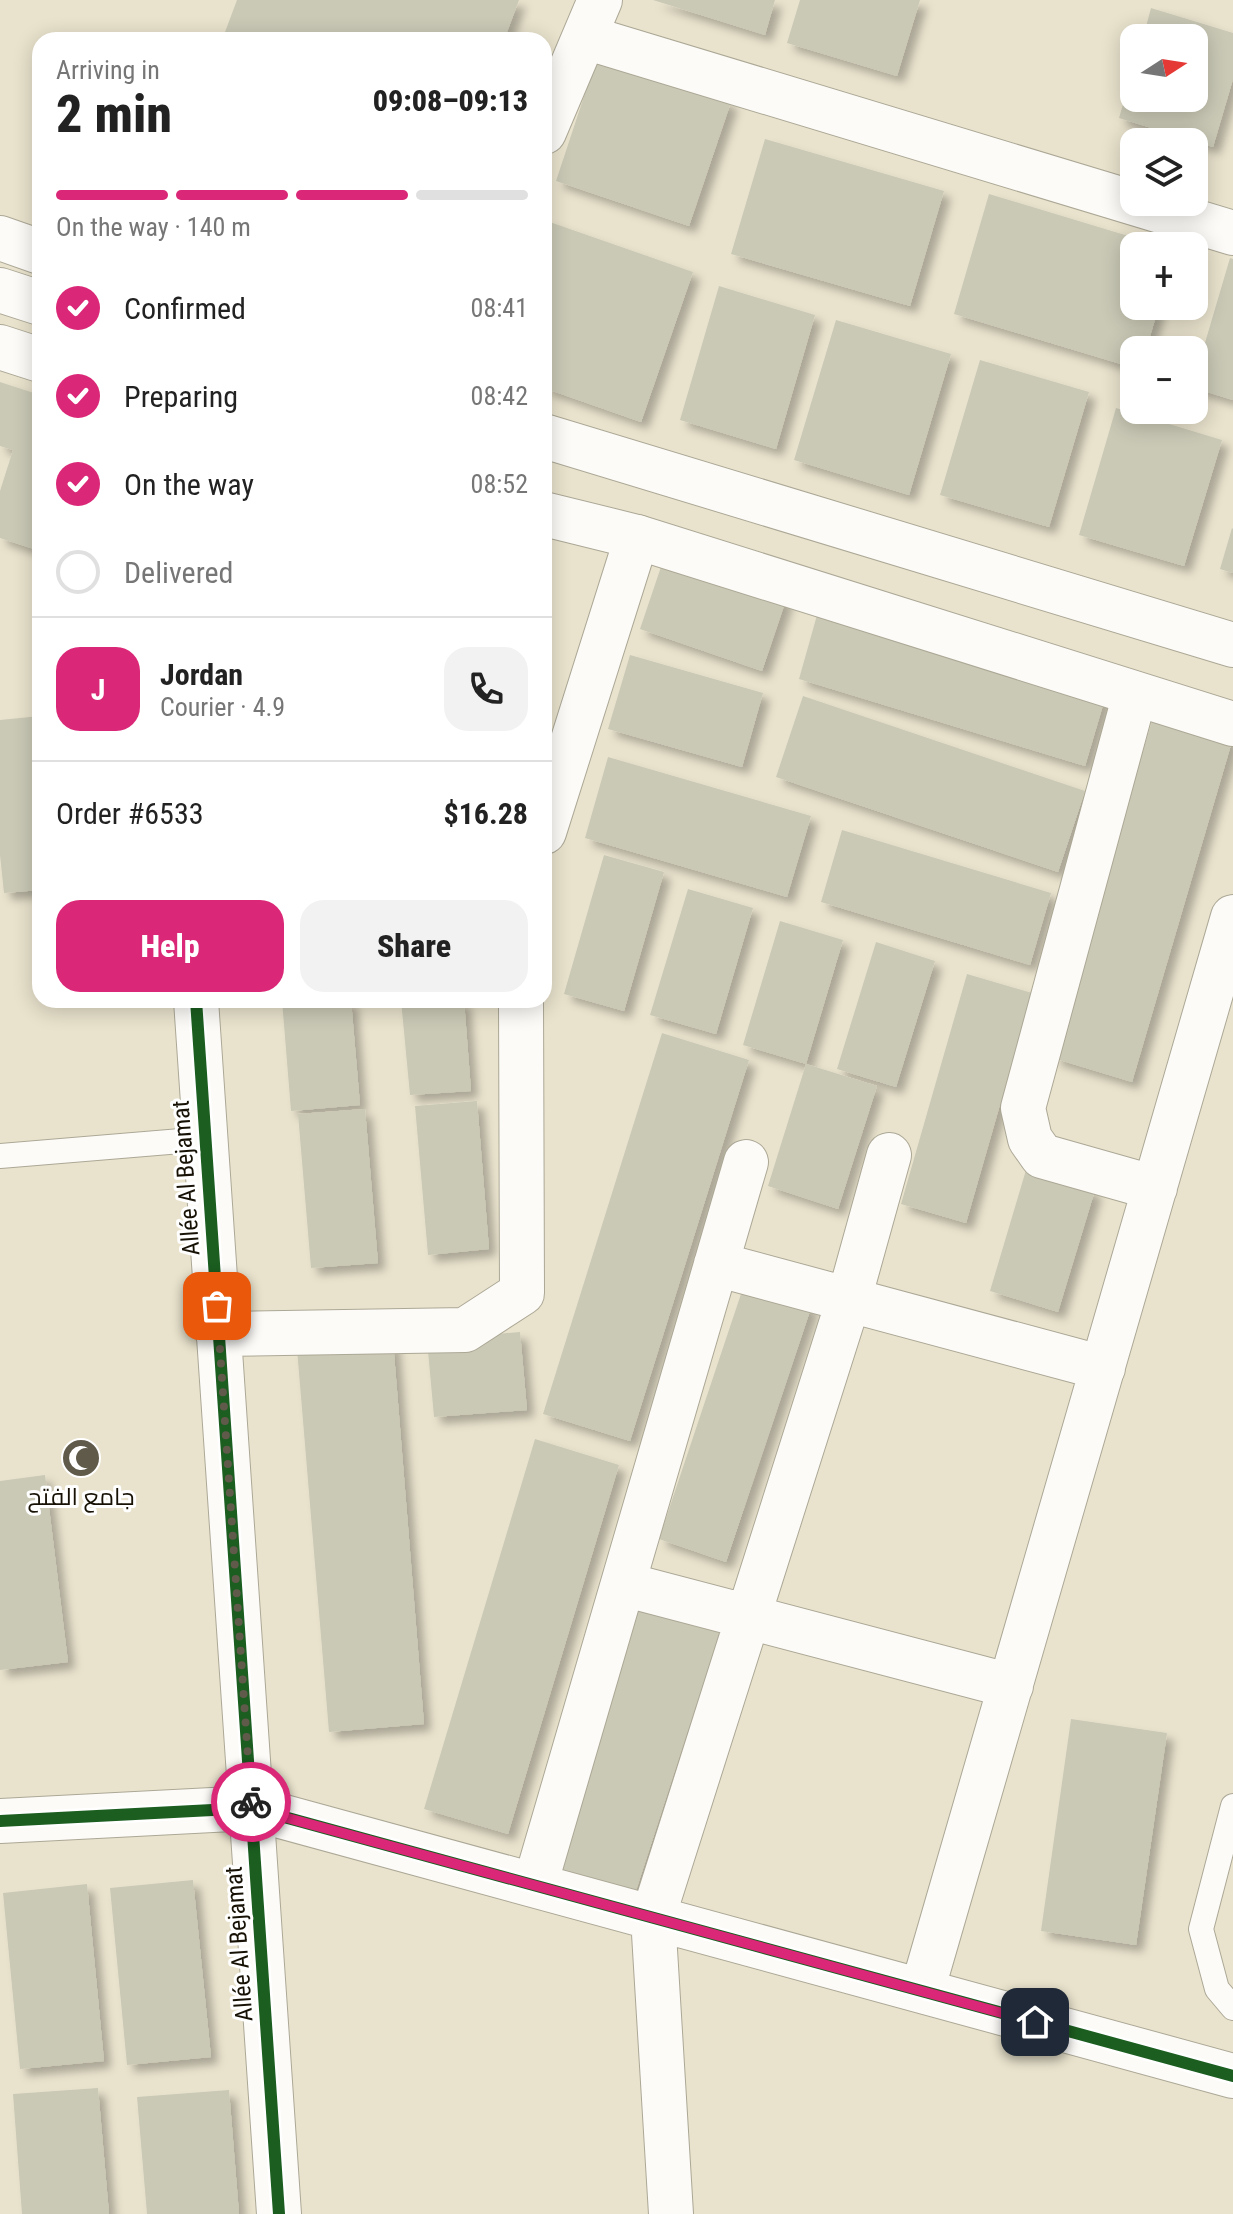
<!DOCTYPE html>
<html lang="en">
<head>
<meta charset="utf-8">
<style>
	:root { --surface:#fff; --page:#f2f2f2; --text:#222; --muted:#767676; --line:#e0e0e0; --accent:#db2777 }
	body { margin:0; font-family:"Roboto Condensed",Cairo,sans-serif; background:var(--page); color:var(--text); height:100vh; display:flex; flex-direction:column; font-size:30px; white-space:nowrap }
	* { box-sizing:border-box; margin:0 }
	p { font-size:26px; color:var(--muted) }
	.icon { flex:none; width:44px; height:44px; fill:none; stroke:currentColor; stroke-width:2; stroke-linecap:round; stroke-linejoin:round }
	.map { position:relative; flex:1; overflow:hidden }
	.details { position:absolute; left:32px; top:32px; width:520px; height:976px; display:flex; flex-direction:column; background:var(--surface); border-radius:24px; box-shadow:0 4px 20px #0003 }
	.details>* { flex:none }
	.needle { width:52px; rotate:78deg }
	.controls { position:absolute; left:1120px; top:24px; display:grid; gap:16px }
	.controls a { display:grid; place-items:center; width:88px; height:88px; border-radius:16px; background:var(--surface); box-shadow:0 4px 20px #0003; font-size:40px }
	.pin { position:absolute; display:grid; place-items:center; width:68px; height:68px; color:#fff; margin:-34px; border-radius:16px; box-shadow:0 4px 12px #0006 }
	.courier { position:absolute; display:grid; place-items:center; width:80px; height:80px; margin:-40px; border:6px solid #db2777; border-radius:50%; background:#fff; color:#222; box-shadow:0 2px 10px #0007 }
	.head em { font-style:normal; font-weight:800 }
	.head div { display:flex; flex-direction:column-reverse }
	.head { display:flex; align-items:center; justify-content:space-between; height:136px; padding:0 24px }
	h1 { font-size:52px; font-weight:800; line-height:60px }
	.bar { display:grid; grid-template-columns:repeat(4,1fr); gap:12px 8px; align-content:center; height:96px; padding:0 24px }
	.bar i { height:10px; border-radius:6px; background:var(--line) }
	.bar .selected { background:var(--accent) }
	.bar p { grid-column:span 4 }
	.line { display:flex; align-items:center; gap:20px; padding:0 24px; border-top:2px solid var(--line) }
	.line div { flex:1 }
	.round { display:grid; place-items:center; flex:none; width:84px; height:84px; border-radius:24px; background:var(--page) }
	ol { padding:0 24px; list-style:none }
	li { display:flex; align-items:center; gap:24px; height:88px }
	li p { margin-inline-start:auto }
	li .icon { padding:8px; border-radius:50%; background:var(--accent); color:#fff; stroke-width:4 }
	li:last-child { color:var(--muted) }
	li i { width:44px; height:44px; border:4px solid var(--line); border-radius:50% }
	.button { display:flex; gap:16px; margin-top:auto; padding:16px 24px }
	.button a { flex:1; height:92px; border-radius:24px; background:var(--accent); color:#fff; font-size:32px; font-weight:800; line-height:92px; text-align:center }
	.button a+a { background:var(--page); color:var(--text) }
	.map>svg:first-child { display:block }
	.building { fill:#cac9b6; filter:url(#shadow) }
	.lines { fill:none; stroke-linecap:round; stroke-linejoin:round }
	.service-casing { stroke:#aca896; stroke-width:26 }
	.minor-casing { stroke:#aca896; stroke-width:46 }
	.secondary-casing { stroke:#aca896; stroke-width:46 }
	.service { stroke:#fcfbf8; stroke-width:24 }
	.minor { stroke:#fcfbf8; stroke-width:44 }
	.secondary { stroke:#fcfbf8; stroke-width:44 }
	.cycleway-casing { stroke:#fff; stroke-width:17 }
	.cycleway { stroke:#1b5e20; stroke-width:12 }
	.done { stroke:#605a4a; stroke-width:8; stroke-dasharray:0 14.4 }
	.route { stroke:#db2777; stroke-width:10 }
	.labels { text-anchor:middle; stroke-width:6; stroke-linejoin:round; paint-order:stroke }
	.street-label { font-size:24px; fill:#161104; stroke:#fff }
	.poi-label { font-size:24px; fill:#161104; stroke:#fff }
</style>
</head>
<body>
<div class="map">
<svg width="1233" height="2214" viewBox="0 0 1233 2214">
	<defs>
		<filter id="shadow"><feDropShadow dx="7" dy="7" stdDeviation="4" flood-color="#0004"/></filter>
	</defs>
	<rect width="100%" height="100%" fill="#e9e3cd"/>
	<!-- building -->
	<path class="building" d="M237 0H519L504 40H222Z
		M653 0H775L765 35Z
		M800 0H920L897 76 787 43Z
		M1151 8 1233 33V79L1213 147 1119 118 1133 70 1134 98H1194V38H1143Z
		M597 57 731 102 689 226 556 181Z
		M765 139 944 191 910 306 731 254Z
		M989 194 1158 245 1134 246V306H1159L1146 350H1134V368L954 314Z
		M544 220 693 272 641 422 544 388Z
		M1230 258 1233 259V400L1194 388V380Z
		M719 286 815 315 776 449 680 420Z
		M836 320 951 354 909 495 794 460Z
		M980 360 1089 392 1049 527 940 495Z
		M0 382 40 395V551L0 538V491L13 450 0 446Z
		M1116 408 1222 440 1184 566 1079 535Z
		M1232 528 1233 529V573L1220 569Z
		M665 555 787 597 762 671 640 629Z
		M819 608 1106 695 1085 766 799 679Z
		M630 655 763 693 742 767 608 729Z
		M803 696 1085 791 1058 872 776 777Z
		M1155 710 1233 738 1132 1082 1053 1058Z
		M40 716V890L4 893 0 855V720Z
		M608 757 811 816 787 897 585 838Z
		M842 830 1051 893 1030 965 821 902Z
		M604 855 664 872 624 1011 564 994Z
		M688 889 753 908 716 1034 650 1015Z
		M780 921 843 940 806 1064 877 1086 838 1209 768 1186 806 1064 743 1045Z
		M876 942 935 961 896 1087 837 1069Z
		M967 974 1032 993 966 1223 901 1204Z
		M282 1000H351L360 1105 291 1111Z
		M401 1000H464L471 1091 410 1095Z
		M662 1033 749 1060 630 1441 543 1414Z
		M477 1101 489 1249 428 1255 415 1106Z
		M365 1109 378 1263 311 1268 298 1114Z
		M1026 1170 1095 1190 1058 1312 990 1291Z
		M745 1282 812 1305 726 1562 659 1539Z
		M520 1332 527 1410 434 1417 427 1340Z
		M393 1341 424 1724 329 1732 297 1349Z
		M535 1439 619 1465 508 1834 424 1809Z
		M45 1475 68 1662 0 1670V1481Z
		M642 1597 723 1622 630 1909 551 1883Z
		M1071 1719 1167 1733 1136 1945 1041 1931Z
		M193 1880 211 2057 127 2065 110 1888Z
		M87 1884 104 2061 20 2069 3 1893Z
		M98 2088 109 2214H22L13 2094Z
		M229 2090 239 2214H147L137 2097Z"/>
	<g class="lines">
		<defs>
			<path id="service" d="M0 1156 205 1139
				M1233 1806 1201 1929 1217 1989 1233 2008"/>
			<path id="minor" d="M585 37 1233 233
				M544 132 600 0
				M1135 694 1023 1108 1030 1139 1042 1156 1155 1188
				M544 832 637 537
				M196 1000 279 2214
				M716 1264 1103 1368
				M218 1334 465 1330 522 1293 521 1000
				M623 1584 1011 1686
				M0 1821 251 1808 1233 2076
				M535 1885 746 1162
				M922 1991 1233 917
				M671 2214 653 1917 849 1299 889 1155"/>
			<path id="secondary" d="M0 238 40 252
				M0 290 40 303
				M0 347 40 360
				M544 436 1233 645
				M544 514 637 537 1233 724"/>
		</defs>
		<!-- service casing -->
		<use href="#service" class="service-casing"/>
		<!-- minor casing -->
		<use href="#minor" class="minor-casing"/>
		<!-- secondary casing -->
		<use href="#secondary" class="secondary-casing"/>
		<!-- service -->
		<use href="#service" class="service"/>
		<!-- minor -->
		<use href="#minor" class="minor"/>
		<!-- secondary -->
		<use href="#secondary" class="secondary"/>
		<defs>
			<path id="cycleway" d="M196 1000 279 2214
				M0 1821 251 1808 1233 2076"/>
		</defs>
		<!-- cycleway casing -->
		<use href="#cycleway" class="cycleway-casing"/>
		<!-- cycleway -->
		<use href="#cycleway" class="cycleway"/>
	</g>
	<g class="lines">
		<!-- done -->
		<path class="done" d="M217 1306 251 1802"/>
		<!-- route -->
		<path class="route" d="M251 1802V1808L1035 2022"/>
	</g>
	<!-- icons -->
	<defs>
		<symbol id="mosque-disc" viewBox="-11 -11 22 22"><circle r="9.5" fill="#605a4a" stroke="#fff"/><path d="M3.5-4.9A6 6 0 1 0 3.5 4.9A5 5 0 1 1 3.5-4.9Z" fill="#fff"/></symbol>
	</defs>
	<g fill-rule="evenodd">
		<use href="#mosque-disc" x="59" y="1436" width="44" height="44"/>
	</g>
	<g class="labels">
		<!-- street labels -->
		<g class="street-label">
			<text transform="translate(186 1178) rotate(-94)" y="8">Allée Al Bejamat</text>
			<text transform="translate(239 1944) rotate(-94)" y="8">Allée Al Bejamat</text>
		</g>
		<!-- poi labels -->
		<g class="poi-label">
			<text x="81" y="1505">جامع الفتح</text>
		</g>
	</g>
</svg>
<div class="controls">
<a><svg class="needle" viewBox="-14 -14 28 28"><path d="M0-13l5 13h-10z" fill="#e53935"/><path d="M0 13l5-13h-10z" fill="#767676"/></svg></a>
<a><svg class="icon" aria-label="layers" viewBox="0 0 24 24"><path d="M12 4l9 5-9 5-9-5zM3 14l9 5 9-5"/></svg></a>
<a>+</a>
<a>−</a>
</div>
<div class="pin" style="left:217px;top:1306px;background:#ea580c"><svg class="icon" aria-label="bag" viewBox="0 0 24 24"><path d="M5 8h14l-1 12H6zM9 8a3 3 0 0 1 6 0"/></svg></div>
<div class="pin" style="left:1035px;top:2022px;background:#1f2937"><svg class="icon" aria-label="home" viewBox="0 0 24 24"><path d="M3 11l9-7 9 7M6 9v11h12V9"/></svg></div>
<div class="courier" style="left:251px;top:1802px"><svg class="icon" aria-label="bike" viewBox="0 0 24 24"><circle cx="6" cy="16" r="4"/><circle cx="18" cy="16" r="4"/><path d="M6 16l4-8h5l3 8M10 8l3 8H6M13 5h3"/></svg></div>
<section class="details">
<div class="head"><div><h1>2 min</h1><p>Arriving in</p></div><em>09:08–09:13</em></div>
<div class="bar"><i class="selected"></i><i class="selected"></i><i class="selected"></i><i></i><p>On the way · 140 m</p></div>
<ol>
<li><svg class="icon" aria-label="check" viewBox="0 0 24 24"><path d="M5 12l5 5 9-10"/></svg>Confirmed<p>08:41</p></li>
<li><svg class="icon" aria-label="check" viewBox="0 0 24 24"><path d="M5 12l5 5 9-10"/></svg>Preparing<p>08:42</p></li>
<li><svg class="icon" aria-label="check" viewBox="0 0 24 24"><path d="M5 12l5 5 9-10"/></svg>On the way<p>08:52</p></li>
<li><i></i>Delivered</li>
</ol>
<div class="line" style="height:144px"><b class="round" style="background:var(--accent);color:#fff">J</b><div><b>Jordan</b><p>Courier · 4.9</p></div><a class="round"><svg class="icon" aria-label="phone" viewBox="0 0 24 24"><path d="M5 4h4l2 5-3 2q2 4 5 5l2-3 5 2v4C11 20 4 13 5 4z"/></svg></a></div>
<div class="line" style="height:104px"><div>Order #6533</div><b>$16.28</b></div>
<div class="button"><a>Help</a><a>Share</a></div>
</section>
</div>
</body>
</html>
